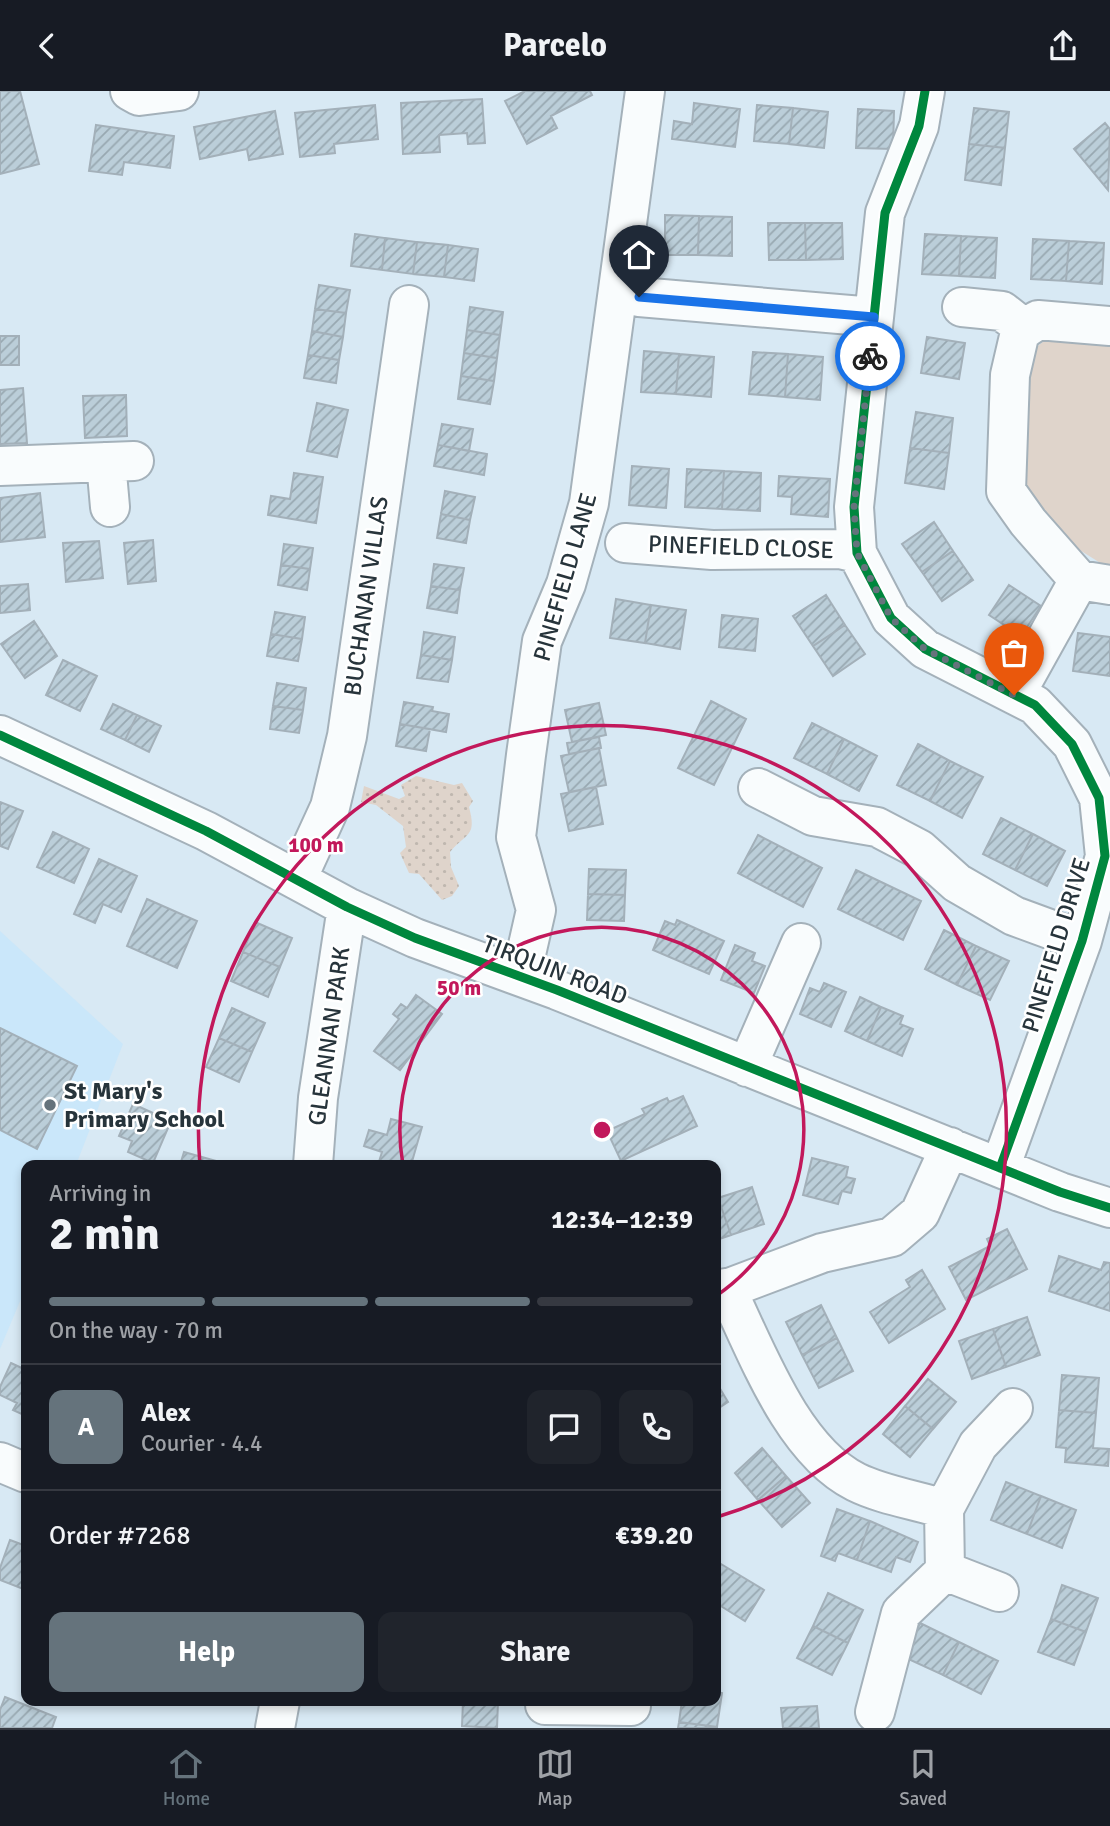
<!DOCTYPE html>
<html lang="en">
<head>
<meta charset="utf-8">
<style>
	:root { --surface:#171b24; --page:#20242c; --text:#f1f3f6; --muted:#9ea1a6; --line:#363941; --accent:#65737c }
	body { margin:0; font-family:Signika,sans-serif; background:var(--page); color:var(--text); height:100vh; display:flex; flex-direction:column; font-size:26px; white-space:nowrap }
	* { box-sizing:border-box; margin:0 }
	p { font-size:23px; color:var(--muted) }
	.icon { flex:none; width:38px; height:38px; fill:none; stroke:currentColor; stroke-width:2; stroke-linecap:round; stroke-linejoin:round }
	.map { position:relative; flex:1; overflow:hidden }
	.details { position:absolute; left:21px; top:1069px; width:700px; height:546px; display:flex; flex-direction:column; background:var(--surface); border-radius:14px; box-shadow:0 4px 10px #0003 }
	.details>* { flex:none }
	.pin { position:absolute; display:grid; place-items:center; width:60px; height:60px; color:#fff; margin:-72px -30px; border-radius:50% 50% 50% 0; rotate:-45deg; box-shadow:0 0 7px #0007 }
	.pin .icon { rotate:45deg }
	.courier { position:absolute; display:grid; place-items:center; width:70px; height:70px; margin:-35px; border:5px solid #1a73e8; border-radius:50%; background:#fff; color:#222; box-shadow:0 2px 9px #0007 }
	.summary em { font-style:normal; font-weight:800 }
	.summary div { display:flex; flex-direction:column-reverse }
	.summary { display:flex; align-items:center; justify-content:space-between; height:119px; padding:0 28px }
	h1 { font-size:46px; font-weight:800; line-height:52px }
	.bar { display:grid; grid-template-columns:repeat(4,1fr); gap:10px 7px; align-content:center; height:84px; padding:0 28px }
	.bar i { height:9px; border-radius:5px; background:var(--line) }
	.bar .selected { background:var(--accent) }
	.bar p { grid-column:span 4 }
	.line { display:flex; align-items:center; gap:18px; padding:0 28px; border-top:2px solid var(--line) }
	.line div { flex:1 }
	.round { display:grid; place-items:center; flex:none; width:74px; height:74px; border-radius:14px; background:var(--page) }
	.cta { display:flex; gap:14px; margin-top:auto; padding:14px 28px }
	.cta a { flex:1; height:80px; border-radius:14px; background:var(--accent); color:#fff; font-size:28px; font-weight:800; line-height:80px; text-align:center }
	.cta a+a { background:var(--page); color:var(--text) }
	header { display:flex; justify-content:space-between; align-items:center; height:91px; padding:0 28px; background:var(--surface); font-size:32px; font-weight:800 }
	.tab-bar { display:flex; justify-content:space-around; align-items:center; height:98px; border-top:2px solid var(--line); background:var(--surface); font-size:19px; color:var(--muted) }
	.tab-bar a { display:grid; justify-items:center; gap:4px }
	.tab-bar .selected { color:var(--accent) }
	.map>svg:first-child { display:block }
	.built { fill:#cae7fa }
	.grass { fill:#dfd4cb }
	.park { fill:url(#park-dots) }
	.building { fill:url(#building-hatch); stroke:#a3b0b9; stroke-width:2 }
	.lines { fill:none; stroke-linecap:round; stroke-linejoin:round }
	.minor-casing { stroke:#a4b1ba; stroke-width:42 }
	.minor { stroke:#f9fcfd; stroke-width:38 }
	.cycleway-casing { stroke:#fff; stroke-width:13 }
	.cycleway { stroke:#00873e; stroke-width:9 }
	.done { stroke:#65737c; stroke-width:7; stroke-dasharray:0 12.6 }
	.route { stroke:#1a73e8; stroke-width:9 }
	.ring { fill:none; stroke:#c2185b; stroke-width:3.5 }
	.poi-dot { fill:#65737c; stroke:#fff; stroke-width:2.5 }
	.labels { text-anchor:middle; stroke-width:5; stroke-linejoin:round; paint-order:stroke }
	.street-label { font-size:24px; fill:#27343b; stroke:#fff }
	.poi-label { font-size:24px; font-weight:bold; fill:#27343b; stroke:#fff; text-anchor:start }
	.centre { fill:#c2185b; stroke:#fff; stroke-width:3.5 }
	.ring-label { font-size:21px; text-anchor:middle; font-weight:bold; fill:#c2185b; stroke:#fff; stroke-width:5; stroke-linejoin:round; paint-order:stroke }
</style>
</head>
<body>
<header><svg class="icon" aria-label="back" viewBox="0 0 24 24"><path d="M15 5l-7 7 7 7"/></svg>Parcelo<svg class="icon" aria-label="share" viewBox="0 0 24 24"><path d="M12 15V3M7 8l5-5 5 5M5 13v7h14v-7"/></svg></header>
<div class="map">
<svg width="1110" height="1637" viewBox="0 0 1110 1637">
	<defs>
		<pattern id="park-dots" width="8" height="8" patternUnits="userSpaceOnUse" patternTransform="scale(1.75)"><rect width="8" height="8" fill="#dfd4cb"/><path d="M2 2h.1M6 6h.1" fill="none" stroke="#bfb7af" stroke-width="1.8" stroke-linecap="round"/></pattern>
		<pattern id="building-hatch" width="6" height="6" patternUnits="userSpaceOnUse" patternTransform="scale(1.75)"><rect width="6" height="6" fill="#bbced9"/><path d="M-1 1l2-2M0 6l6-6M5 7l2-2" fill="none" stroke="#98a8b1"/></pattern>
	</defs>
	<rect width="100%" height="100%" fill="#d8e9f4"/>
	<!-- built -->
	<path class="built" d="M0 840 123 953 76 1074H26V1196L0 1258Z"/>
	<!-- grass -->
	<path class="grass" d="M1048 247 1110 252V478L1062 448 1032 418 1019 378 1030 261Z"/>
	<!-- park -->
	<path class="park" d="M416 685 454 694 462 692 473 710 469 716C477 746 467 741 450 761L451 776 459 795 452 805 442 809 419 783 409 782 400 762 406 756 403 735 376 714 361 711 364 695 399 708 405 705 401 694Z"/>
	<!-- building -->
	<path class="building" d="M0 0H20L39 73 0 83Z
		M525 0H590L592 4 551 25 557 37 527 53 505 10Z
		M482 8 485 52 468 53 467 42 439 44 440 61 403 63 401 12Z
		M694 12 740 18 735 56 672 48 674 30 692 33Z
		M375 14 378 48 334 53 335 62 300 66 295 22Z
		M757 14 793 17 789 53 754 50Z
		M793 17 828 21 824 57 789 53Z
		M974 17 1009 21 1005 57 969 53Z
		M858 18 894 20 893 58 856 57Z
		M275 20 283 63 249 69 247 58 200 68 194 36Z
		M1105 32 1110 38 1108 99 1074 58Z
		M96 34 174 45 170 77 124 71 122 84 89 80Z
		M969 53 1005 57 1001 94 965 89Z
		M665 124 699 125 698 164H665Z
		M699 125 732 126V165L698 164Z
		M768 132H805L806 169H769Z
		M805 132H842L843 168 806 169Z
		M355 143 385 147 382 179 351 175Z
		M925 143 961 145 959 185 922 183Z
		M961 145 997 147 995 187 959 185Z
		M385 147 417 151 413 183 382 179Z
		M1033 148 1069 150 1066 190 1031 188Z
		M1069 150 1104 152 1102 193 1066 190Z
		M417 151 448 154 444 186 413 183Z
		M448 154 478 158 474 190 444 186Z
		M319 194 350 199 346 222 315 218Z
		M470 216 503 221 500 244 467 239Z
		M315 218 346 222 343 246 312 240Z
		M467 239 500 244 497 267 464 262Z
		M312 240 343 246 339 269 308 264Z
		M0 245H19V274H0Z
		M927 246 965 252 959 288 921 282Z
		M644 260 679 263 676 303 641 301Z
		M753 261 788 263 785 306 749 303Z
		M464 262 497 267 494 290 461 285Z
		M679 263 714 266 711 306 676 303Z
		M788 263 823 266 820 309 785 306Z
		M308 264 339 269 336 292 304 287Z
		M461 285 494 290 490 313 458 308Z
		M23 297 27 352 0 353V299Z
		M126 304 127 345 85 347 83 305Z
		M317 312 348 319 337 366 307 360Z
		M916 321 953 327 949 362 910 357Z
		M442 333 473 338 469 360 438 354Z
		M438 354 487 363 484 384 434 375Z
		M910 357 949 362 944 398 905 392Z
		M632 375 669 378 666 417 629 414Z
		M687 378 724 380 722 418 685 416Z
		M724 380 761 382 760 420 722 418Z
		M294 382 323 386 316 432 268 424 271 405 290 408Z
		M779 385 830 388 828 426 791 423 792 406 778 405Z
		M445 400 475 406 470 429 441 423Z
		M40 402 45 446 0 451V407Z
		M441 423 470 429 466 452 437 447Z
		M934 431 953 460 922 481 902 453Z
		M153 449 156 490 128 493 124 452Z
		M99 450 103 487 66 491 63 452Z
		M284 453 313 457 310 478 281 474Z
		M953 460 973 489 942 510 922 481Z
		M434 473 464 477 460 499 431 495Z
		M281 474 310 478 307 499 278 494Z
		M28 493 30 519 0 522V495Z
		M1009 494 1041 515 1021 545 989 524Z
		M431 495 460 499 457 522 427 517Z
		M826 504 845 534 813 555 793 525Z
		M616 508 651 514 645 552 610 547Z
		M651 514 686 519 680 558 645 552Z
		M275 521 305 526 302 548 271 543Z
		M722 524 758 528 755 560 719 556Z
		M34 530 57 565 25 587 1 553Z
		M845 534 865 563 833 585 813 555Z
		M424 541 455 546 452 569 421 564Z
		M1078 542 1110 546V585L1073 580Z
		M271 543 302 548 298 570 267 565Z
		M421 564 452 569 448 591 417 587Z
		M63 569 97 585 80 620 46 604Z
		M277 592 306 597 303 619 273 615Z
		M711 610 746 628 714 694 678 677Z
		M404 611 433 616 432 620 449 623 446 641 400 633Z
		M599 612 606 644 572 651 565 619Z
		M113 613 137 624 125 649 101 638Z
		M273 615 303 619 299 642 270 638Z
		M137 624 161 635 149 661 125 649Z
		M812 632 844 648 827 683 794 667Z
		M400 633 430 638 426 660 396 655Z
		M599 646 601 657 569 663 567 652Z
		M844 648 877 665 859 700 827 683Z
		M918 653 950 670 930 710 897 694Z
		M599 657 606 694 569 701 561 665Z
		M950 670 983 686 962 727 930 710Z
		M596 696 603 733 569 740 561 703Z
		M0 711 23 720 8 758 0 755Z
		M1001 727 1033 743 1015 779 983 763Z
		M53 741 89 758 74 792 37 776Z
		M1033 743 1065 760 1047 795 1015 779Z
		M758 744 822 777 803 816 738 782Z
		M99 768 137 785 121 821 103 813 95 832 74 823Z
		M589 778 626 779 625 804 588 803Z
		M856 779 921 810 903 849 838 818Z
		M588 803 625 804 624 830 587 829Z
		M147 808 197 830 177 877 127 855Z
		M677 829 724 850 709 883 653 859 665 830 675 834Z
		M255 831 292 847 280 876 243 861Z
		M944 839 976 855 957 894 925 878Z
		M735 854 755 862 752 870 765 875 754 902 721 889Z
		M976 855 1009 870 990 909 957 894Z
		M243 861 280 876 268 906 231 890Z
		M824 892 846 901 831 936 800 923 810 897 820 901Z
		M416 904 442 923 400 979 374 960 399 928 393 923 401 913 407 917Z
		M860 906 881 916 867 950 845 940Z
		M881 916 903 925 900 933 913 938 902 965 867 950Z
		M232 917 265 932 252 961 219 947Z
		M0 937 77 975 37 1058 0 1039Z
		M219 947 252 961 239 991 206 976Z
		M683 1005 697 1035 621 1070 607 1040 645 1023 642 1018 667 1007 669 1011Z
		M133 1013 171 1030 153 1072 128 1061 132 1050 119 1045Z
		M391 1028 422 1036 411 1074H378L382 1061 364 1055 369 1039 387 1044Z
		M184 1061 227 1073 226 1074H180Z
		M812 1067 848 1076 846 1086 855 1088 851 1102 842 1100 838 1113 803 1104Z
		M752 1096 764 1133 731 1144 718 1107Z
		M716 1107H718L731 1144 716 1149Z
		M1007 1138 1027 1178 966 1209 949 1176 990 1155 987 1148Z
		M1059 1165 1101 1179 1104 1171 1110 1172V1220L1049 1200Z
		M922 1179 945 1218 889 1252 870 1221 910 1196 906 1189Z
		M821 1214 837 1247 802 1264 786 1231Z
		M1027 1226 1040 1264 1006 1276 993 1238Z
		M993 1238 1006 1276 972 1288 959 1250Z
		M837 1247 853 1280 819 1297 802 1264Z
		M11 1272 26 1279V1325L13 1319 17 1312 0 1304V1296Z
		M1062 1284 1099 1287 1096 1322 1059 1319Z
		M928 1288 956 1311 933 1338 905 1315Z
		M716 1291 728 1311 716 1319Z
		M905 1315 933 1338 910 1366 883 1343Z
		M1059 1319 1096 1322 1093 1357 1109 1358 1108 1375 1065 1371 1066 1357 1056 1356Z
		M762 1357 786 1385 758 1409 735 1382Z
		M786 1385 810 1412 782 1436 758 1409Z
		M1006 1391 1041 1405 1027 1443 991 1429Z
		M1041 1405 1076 1419 1062 1457 1027 1443Z
		M837 1418 870 1430 857 1469 838 1462 835 1470 821 1465Z
		M870 1430 918 1451 910 1471 896 1466 891 1481 857 1469Z
		M10 1449 26 1455V1499L0 1489V1477Z
		M716 1470 764 1499 745 1530 716 1512Z
		M1062 1494 1098 1507 1086 1541 1051 1528Z
		M828 1502 863 1519 848 1552 813 1535Z
		M1051 1528 1086 1541 1074 1574 1038 1561Z
		M920 1532 959 1551 943 1584 904 1566Z
		M813 1535 848 1552 832 1584 797 1567Z
		M959 1551 998 1570 981 1603 943 1584Z
		M716 1601 722 1602 717 1636 679 1631 682 1610H716Z
		M5 1606 56 1626 52 1637H0V1619Z
		M463 1610 498 1611 497 1637 462 1635Z
		M817 1615 819 1637H783L781 1617Z
		M679 1631 717 1636V1637H678Z"/>
	<g class="lines">
		<defs>
			<path id="minor" d="M130 0 139 5 179 0
				M925 0 919 35 885 122 854 416 857 462 891 527 925 558 1035 614 1072 653 1099 707 1105 765 1082 850 1000 1077
				M639 206 874 226
				M962 216 1002 220 1025 238
				M1110 235 1038 229 1020 241 1010 284 1006 400 1028 431 1079 489 1110 494
				M106 371 110 416
				M0 375 134 370
				M625 452 712 459 840 458 857 462
				M1015 604 1079 489
				M0 644 206 740 347 816 415 847 557 899 1060 1101 1110 1117
				M758 697 813 725 877 736 919 758 957 792 1014 825 1082 850
				M297 788 330 716 347 645 409 214
				M521 885 536 819 516 746 526 664 542 550 566 493 589 412 645 0
				M747 976 801 852
				M313 1074 318 1007 347 816
				M726 1197C756 1259 792 1359 856 1391 882 1404 916 1409 944 1418
				M716 1202 822 1162 892 1146 920 1122 950 1056
				M0 1371 26 1382
				M945 1480 999 1501
				M545 1614 631 1615
				M875 1621 901 1522 945 1480 944 1418 978 1354 1013 1317
				M275 1637 280 1610"/>
		</defs>
		<!-- minor casing -->
		<use href="#minor" class="minor-casing"/>
		<!-- minor -->
		<use href="#minor" class="minor"/>
		<defs>
			<path id="cycleway" d="M925 0 919 35 885 122 854 416 857 462 891 527 925 558 1035 614 1072 653 1099 707 1105 765 1082 850 1000 1077
				M0 644 206 740 347 816 415 847 557 899 1060 1101 1110 1117"/>
		</defs>
		<!-- cycleway casing -->
		<use href="#cycleway" class="cycleway-casing"/>
		<!-- cycleway -->
		<use href="#cycleway" class="cycleway"/>
	</g>
	<g class="lines">
		<!-- done -->
		<path class="done" d="M870 265 854 416 857 462 891 527 925 558 1014 604"/>
		<!-- route -->
		<path class="route" d="M639 206 874 226 870 265"/>
	</g>
	<!-- distance rings -->
	<g class="ring">
		<path d="M403 1074A202 202 0 1 1 716 1205"/>
		<path d="M200 1074A404 404 0 1 1 717 1426"/>
	</g>
	<!-- markers -->
	<circle class="poi-dot" cx="50" cy="1014" r="7"/>
	<g class="labels">
		<!-- street labels -->
		<g class="street-label">
			<text transform="translate(741 456) rotate(2)" y="8">PINEFIELD CLOSE</text>
			<text transform="translate(565 486) rotate(-74)" y="8">PINEFIELD LANE</text>
			<text transform="translate(366 505) rotate(-82)" y="8">BUCHANAN VILLAS</text>
			<text transform="translate(1056 854) rotate(-73)" y="8">PINEFIELD DRIVE</text>
			<text transform="translate(555 879) rotate(21)" y="8">TIRQUIN ROAD</text>
			<text transform="translate(329 945) rotate(-82)" y="8">GLEANNAN PARK</text>
		</g>
		<!-- poi labels -->
		<g class="poi-label">
			<text x="64" y="1008">St Mary's<tspan x="64" dy="28">Primary School</tspan></text>
		</g>
	</g>
	<circle cx="602" cy="1039" r="10" class="centre"/>
	<g class="ring-label">
		<text x="316" y="761">100 m</text>
		<text x="459" y="904">50 m</text>
	</g>
</svg>
<div class="pin" style="left:1014px;top:604px;background:#ea580c"><svg class="icon" aria-label="bag" viewBox="0 0 24 24"><path d="M5 8h14l-1 12H6zM9 8a3 3 0 0 1 6 0"/></svg></div>
<div class="pin" style="left:639px;top:206px;background:#1f2937"><svg class="icon" aria-label="home" viewBox="0 0 24 24"><path d="M3 11l9-7 9 7M6 9v11h12V9"/></svg></div>
<div class="courier" style="left:870px;top:265px"><svg class="icon" aria-label="bike" viewBox="0 0 24 24"><circle cx="6" cy="16" r="4"/><circle cx="18" cy="16" r="4"/><path d="M6 16l4-8h5l3 8M10 8l3 8H6M13 5h3"/></svg></div>
<section class="details">
<div class="summary"><div><h1>2 min</h1><p>Arriving in</p></div><em>12:34–12:39</em></div>
<div class="bar"><i class="selected"></i><i class="selected"></i><i class="selected"></i><i></i><p>On the way · 70 m</p></div>
<div class="line" style="height:126px"><b class="round" style="background:var(--accent);color:#fff">A</b><div><b>Alex</b><p>Courier · 4.4</p></div><a class="round"><svg class="icon" aria-label="chat" viewBox="0 0 24 24"><path d="M4 5h16v11H9l-5 4z"/></svg></a><a class="round"><svg class="icon" aria-label="phone" viewBox="0 0 24 24"><path d="M5 4h4l2 5-3 2q2 4 5 5l2-3 5 2v4C11 20 4 13 5 4z"/></svg></a></div>
<div class="line" style="height:91px"><div>Order #7268</div><b>€39.20</b></div>
<div class="cta"><a>Help</a><a>Share</a></div>
</section>
</div>
<nav class="tab-bar">
<a class="selected"><svg class="icon" aria-label="home" viewBox="0 0 24 24"><path d="M3 11l9-7 9 7M6 9v11h12V9"/></svg>Home</a>
<a><svg class="icon" aria-label="map" viewBox="0 0 24 24"><path d="M3 6l6-2 6 2 6-2v14l-6 2-6-2-6 2zM9 4v14M15 6v14"/></svg>Map</a>
<a><svg class="icon" aria-label="saved" viewBox="0 0 24 24"><path d="M7 4h10v16l-5-4-5 4z"/></svg>Saved</a>
</nav>
</body>
</html>
